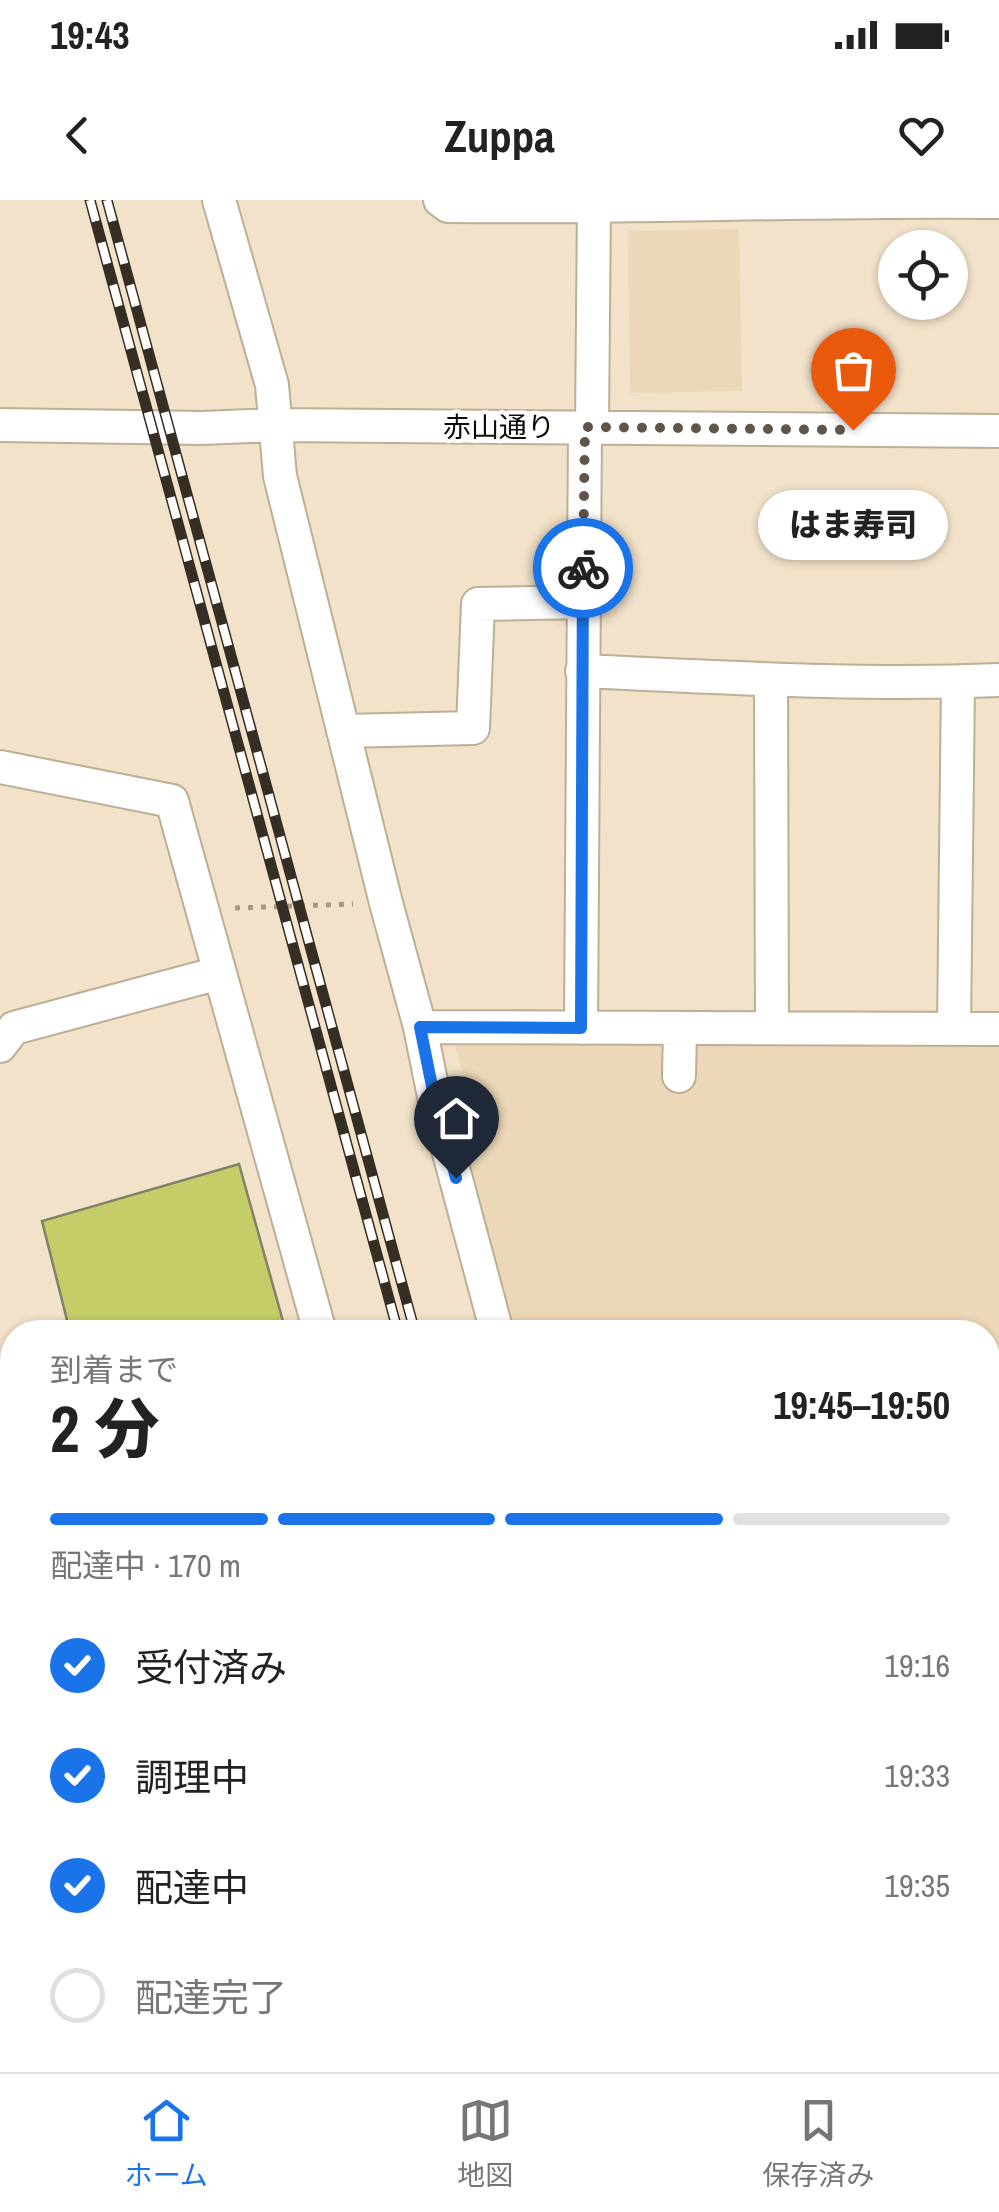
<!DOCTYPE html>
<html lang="ja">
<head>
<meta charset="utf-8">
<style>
	:root { --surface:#fff; --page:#f6f6f6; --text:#222; --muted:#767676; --line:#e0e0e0; --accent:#1a73e8 }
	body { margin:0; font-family:"Archivo Narrow","Noto Sans JP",sans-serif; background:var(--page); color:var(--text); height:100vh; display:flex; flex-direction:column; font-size:38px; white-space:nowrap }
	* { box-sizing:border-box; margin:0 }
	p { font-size:32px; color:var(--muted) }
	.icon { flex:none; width:55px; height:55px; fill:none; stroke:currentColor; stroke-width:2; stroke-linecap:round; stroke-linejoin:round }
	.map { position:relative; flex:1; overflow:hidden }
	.details { position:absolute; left:0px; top:1120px; width:1000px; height:752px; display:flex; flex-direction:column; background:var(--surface); border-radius:40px 40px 0 0; box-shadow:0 2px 8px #0004 }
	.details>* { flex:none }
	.tools { position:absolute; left:878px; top:30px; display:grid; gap:20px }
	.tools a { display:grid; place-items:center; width:90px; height:90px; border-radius:50%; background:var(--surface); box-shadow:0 2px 8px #0004; font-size:50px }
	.pin { position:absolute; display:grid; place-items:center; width:85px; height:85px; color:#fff; margin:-102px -42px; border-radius:50% 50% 50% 0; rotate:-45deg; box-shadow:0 0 10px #0007 }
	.pin .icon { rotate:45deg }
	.courier { position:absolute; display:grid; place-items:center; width:100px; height:100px; margin:-50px; border:8px solid #1a73e8; border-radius:50%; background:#fff; color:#222; box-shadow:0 2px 12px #0007 }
	.bubble { position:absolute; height:70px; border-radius:35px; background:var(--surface); box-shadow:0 2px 8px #0004; font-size:32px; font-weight:800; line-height:70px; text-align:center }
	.summary em { font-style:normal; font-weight:800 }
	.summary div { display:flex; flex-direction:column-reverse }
	.summary { display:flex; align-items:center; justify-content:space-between; height:170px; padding:0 50px }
	h1 { font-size:65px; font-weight:800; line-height:75px }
	.bar { display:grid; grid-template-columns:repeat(4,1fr); gap:15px 10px; align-content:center; height:120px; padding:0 50px }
	.bar i { height:12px; border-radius:8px; background:var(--line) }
	.bar .active { background:var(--accent) }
	.bar p { grid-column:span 4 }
	ol { padding:0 50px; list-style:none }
	li { display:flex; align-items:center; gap:30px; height:110px }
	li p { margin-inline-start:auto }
	li .icon { padding:10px; border-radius:50%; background:var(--accent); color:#fff; stroke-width:4 }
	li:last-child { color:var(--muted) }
	li i { width:55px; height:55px; border:5px solid var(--line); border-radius:50% }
	.status { display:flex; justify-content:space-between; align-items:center; height:70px; padding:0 50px; background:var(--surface); direction:ltr }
	.status svg { height:28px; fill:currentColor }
	header { display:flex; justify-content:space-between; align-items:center; height:130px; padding:0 50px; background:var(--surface); font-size:45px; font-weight:800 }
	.dock { display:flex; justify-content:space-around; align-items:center; height:140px; border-top:2px solid var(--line); background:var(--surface); font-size:28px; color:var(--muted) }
	.dock a { display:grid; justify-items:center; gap:5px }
	.dock .active { color:var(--accent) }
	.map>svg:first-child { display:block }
	.built { fill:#ecd8b8 }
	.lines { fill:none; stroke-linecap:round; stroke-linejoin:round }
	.river { stroke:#59a561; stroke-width:52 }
	.building { fill:#c5cd68; stroke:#7f8268; stroke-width:2.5 }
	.minor-casing { stroke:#bdae96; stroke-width:36 }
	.path { stroke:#a59986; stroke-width:5; stroke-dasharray:5 8; stroke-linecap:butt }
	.minor { stroke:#fff; stroke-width:32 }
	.rail-casing { stroke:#342e24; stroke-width:11 }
	.rail { stroke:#fff; stroke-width:8; stroke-dasharray:22; stroke-linecap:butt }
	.done { stroke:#5f5649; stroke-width:10; stroke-dasharray:0 18 }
	.route { stroke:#1a73e8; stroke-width:12 }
	.labels { text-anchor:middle; stroke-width:8; stroke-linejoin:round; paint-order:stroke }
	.street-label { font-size:28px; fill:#100b04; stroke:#fff }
</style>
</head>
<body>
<div class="status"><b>19:43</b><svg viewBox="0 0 49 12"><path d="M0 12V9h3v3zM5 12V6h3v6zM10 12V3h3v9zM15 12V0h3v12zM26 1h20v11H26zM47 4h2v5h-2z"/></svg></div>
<header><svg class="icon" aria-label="back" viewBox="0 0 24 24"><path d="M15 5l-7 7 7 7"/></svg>Zuppa<svg class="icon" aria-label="heart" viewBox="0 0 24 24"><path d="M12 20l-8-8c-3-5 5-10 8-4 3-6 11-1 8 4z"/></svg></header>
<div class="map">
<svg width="999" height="1872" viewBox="0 0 999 1872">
	<rect width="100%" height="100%" fill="#f2e2c9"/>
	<!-- built -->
	<path class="built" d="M739 29 742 191 630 193 628 31Z
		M454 841 999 844V1689L988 1695V1132H513L450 901 455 888 467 887Z"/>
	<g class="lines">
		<!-- river -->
		<path class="river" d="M988 1806 999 1801
			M845 1872 871 1860"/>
	</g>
	<!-- building -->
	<path class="building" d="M239 964 286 1132H70L42 1021Z"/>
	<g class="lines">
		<defs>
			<path id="minor" d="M219 0 272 185 280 276 386 703 420 827 435 901 497 1132
				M440 0 448 6C632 8 815 0 999 2
				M0 225 202 228 276 225 999 231
				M592 227 594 0
				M582 471C721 477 860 486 999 480
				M771 480 772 828
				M343 531 473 528 478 404 583 402
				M0 567 172 601 320 1132
				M420 827 999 829
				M581 828 585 227
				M954 829 958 482
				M0 846 14 828 219 773
				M679 876 680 828
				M0 1483 12 1527
				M988 1734 999 1729
				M103 1860 106 1872
				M700 1872 726 1860"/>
		</defs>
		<!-- minor casing -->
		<use href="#minor" class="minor-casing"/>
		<!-- path -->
		<path class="path" d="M235 708 353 704
			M988 1831 999 1825
			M899 1872 925 1860"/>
		<!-- minor -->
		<use href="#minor" class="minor"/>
		<defs>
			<path id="rail" d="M90 0 398 1132
				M107 0 415 1132
				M597 1860 600 1872
				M613 1860 616 1872"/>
		</defs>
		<!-- rail casing -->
		<use href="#rail" class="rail-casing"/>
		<!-- rail -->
		<use href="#rail" class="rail"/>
	</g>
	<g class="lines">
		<!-- done -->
		<path class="done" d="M583 368 585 227 853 230"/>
		<!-- route -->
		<path class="route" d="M456 978 435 901 420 827 581 828 583 368"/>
	</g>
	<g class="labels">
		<!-- street labels -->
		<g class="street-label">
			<text x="499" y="237">赤山通り</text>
		</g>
	</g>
</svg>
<div class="tools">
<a><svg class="icon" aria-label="locate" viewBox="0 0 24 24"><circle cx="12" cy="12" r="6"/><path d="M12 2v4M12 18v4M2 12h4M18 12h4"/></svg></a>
</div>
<div class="pin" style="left:853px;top:230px;background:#ea580c"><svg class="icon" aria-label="bag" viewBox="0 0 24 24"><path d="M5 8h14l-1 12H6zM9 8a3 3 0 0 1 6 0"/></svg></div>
<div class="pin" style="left:456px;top:978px;background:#1f2937"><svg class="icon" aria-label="home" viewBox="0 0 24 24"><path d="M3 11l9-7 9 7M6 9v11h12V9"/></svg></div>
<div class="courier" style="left:583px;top:368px"><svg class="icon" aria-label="bike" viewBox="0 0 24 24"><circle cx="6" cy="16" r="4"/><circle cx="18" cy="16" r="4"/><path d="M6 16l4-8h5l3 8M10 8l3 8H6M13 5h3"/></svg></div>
<div class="bubble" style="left:758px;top:290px;width:190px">はま寿司</div>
<section class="details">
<div class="summary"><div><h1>2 分</h1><p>到着まで</p></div><em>19:45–19:50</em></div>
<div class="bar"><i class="active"></i><i class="active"></i><i class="active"></i><i></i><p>配達中 · 170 m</p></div>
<ol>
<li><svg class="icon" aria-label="check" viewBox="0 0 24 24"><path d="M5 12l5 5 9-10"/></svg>受付済み<p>19:16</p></li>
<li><svg class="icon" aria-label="check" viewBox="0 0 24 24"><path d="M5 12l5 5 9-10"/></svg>調理中<p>19:33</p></li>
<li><svg class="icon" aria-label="check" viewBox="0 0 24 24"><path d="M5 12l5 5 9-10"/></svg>配達中<p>19:35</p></li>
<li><i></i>配達完了</li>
</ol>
</section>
</div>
<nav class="dock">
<a class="active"><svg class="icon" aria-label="home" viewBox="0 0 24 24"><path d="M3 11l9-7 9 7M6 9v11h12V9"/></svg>ホーム</a>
<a><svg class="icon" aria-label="map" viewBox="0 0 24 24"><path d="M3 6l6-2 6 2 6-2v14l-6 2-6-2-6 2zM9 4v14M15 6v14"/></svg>地図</a>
<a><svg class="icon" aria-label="saved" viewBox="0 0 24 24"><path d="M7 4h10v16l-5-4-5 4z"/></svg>保存済み</a>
</nav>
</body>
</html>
